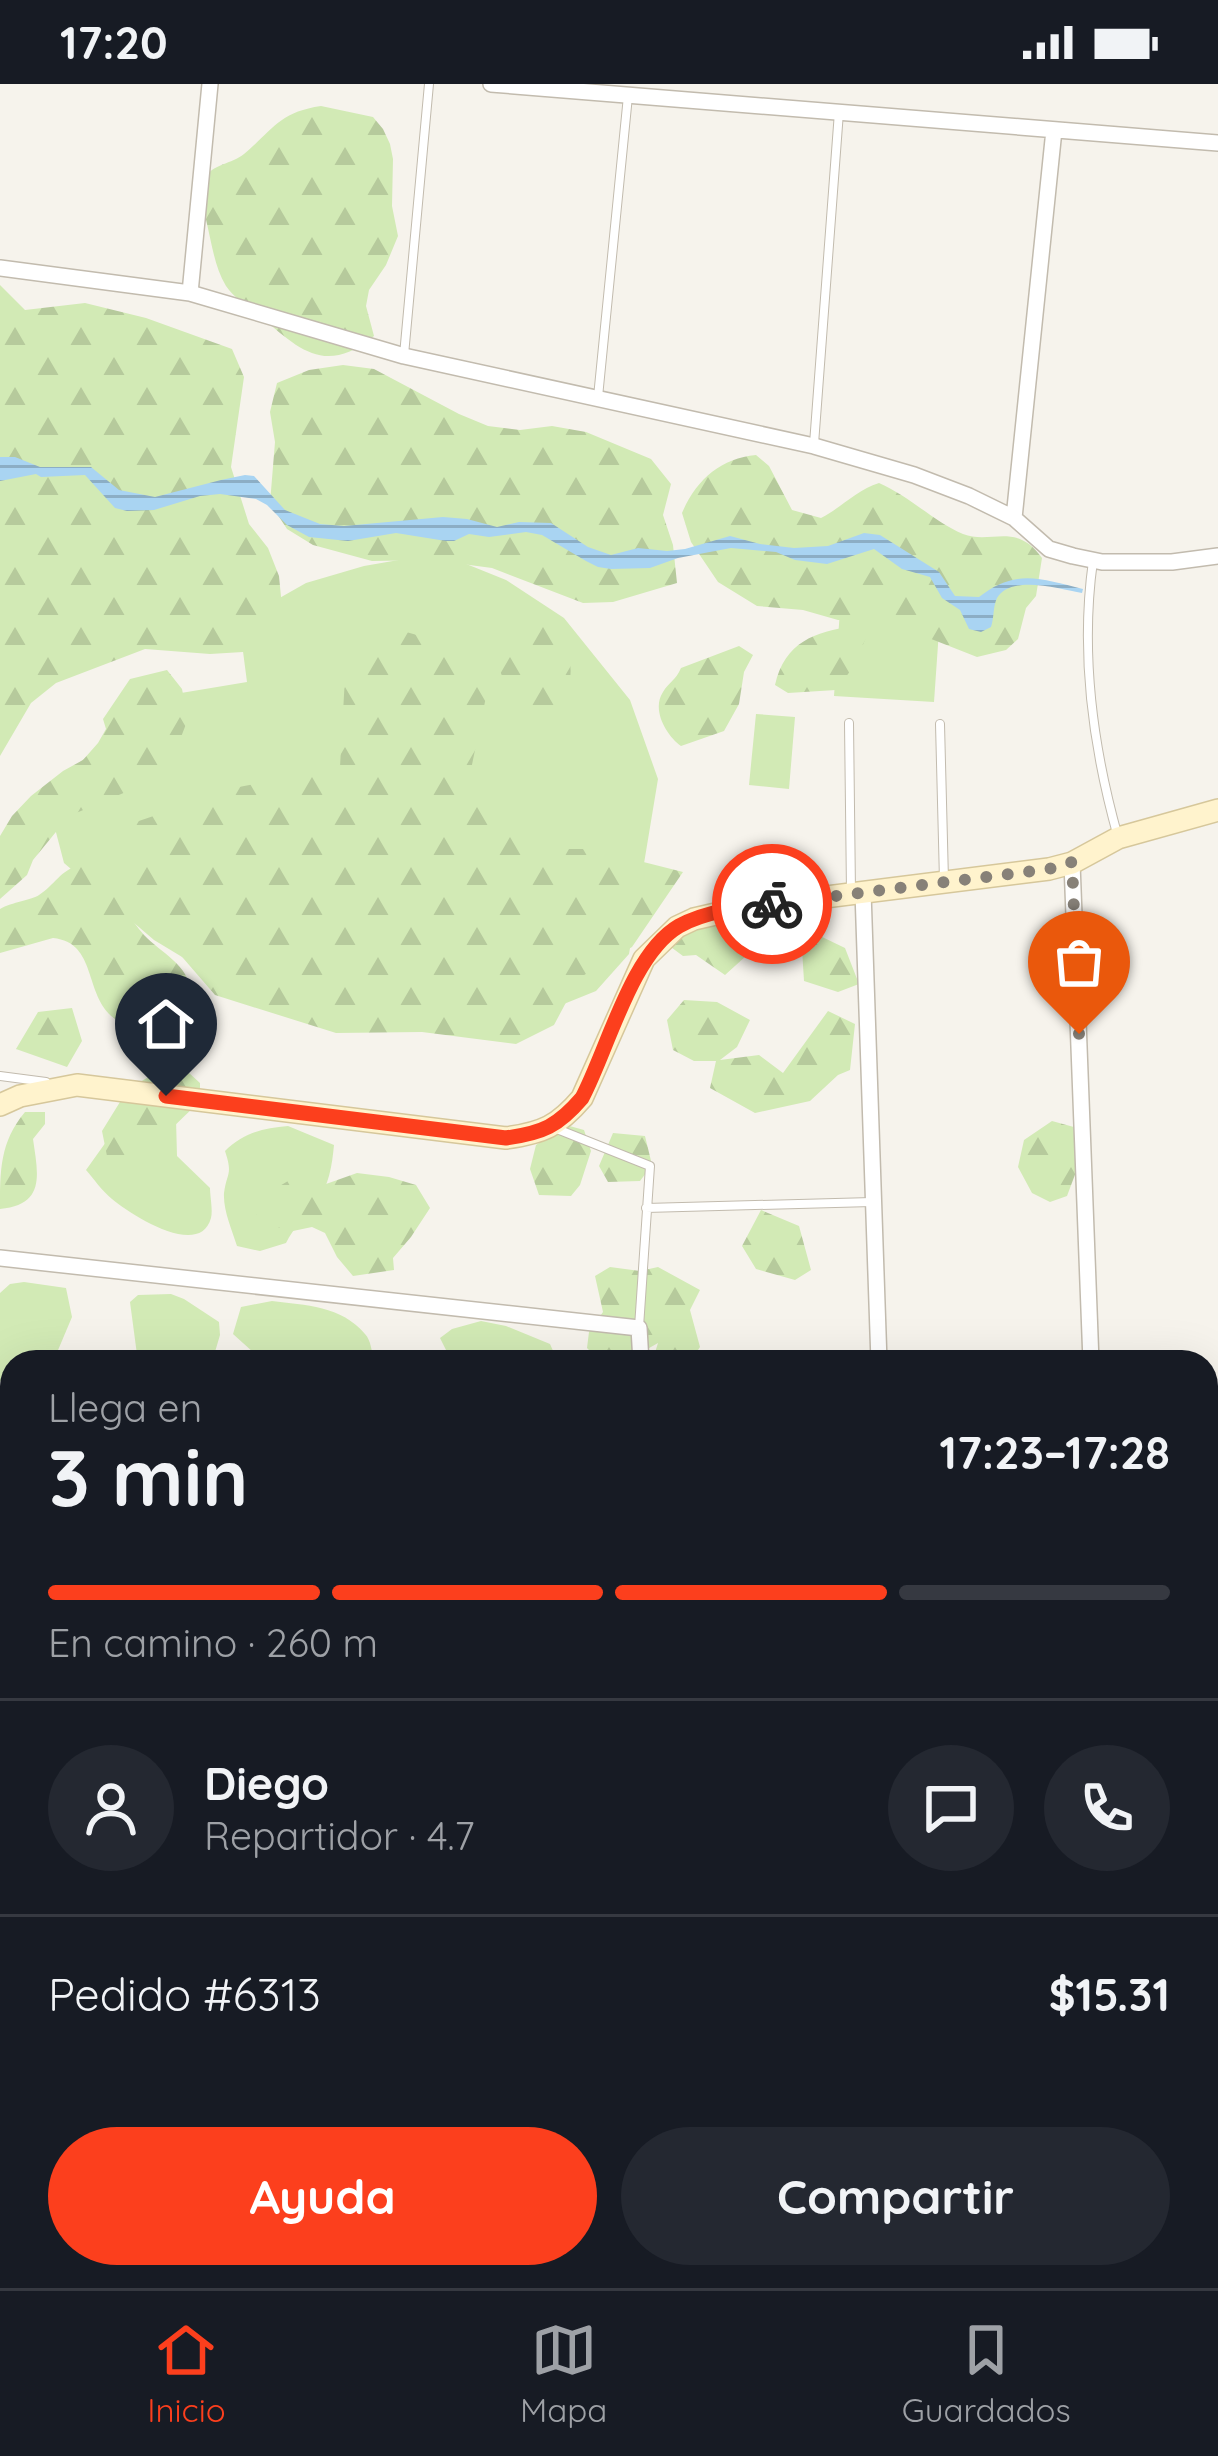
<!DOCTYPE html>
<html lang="es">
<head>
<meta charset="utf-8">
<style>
	:root { --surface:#171b24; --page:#242831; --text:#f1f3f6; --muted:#9ea1a6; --line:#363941; --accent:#fc3f1d }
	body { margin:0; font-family:Quicksand,sans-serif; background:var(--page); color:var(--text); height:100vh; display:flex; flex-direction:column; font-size:45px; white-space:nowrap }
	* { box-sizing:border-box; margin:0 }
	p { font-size:39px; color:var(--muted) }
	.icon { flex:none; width:66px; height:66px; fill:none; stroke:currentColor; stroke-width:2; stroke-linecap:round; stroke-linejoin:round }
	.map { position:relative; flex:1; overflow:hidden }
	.side { position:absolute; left:0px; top:1266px; width:1218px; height:939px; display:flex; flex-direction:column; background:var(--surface); border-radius:36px 36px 0 0; box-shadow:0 12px 48px #0002 }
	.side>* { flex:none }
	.pin { position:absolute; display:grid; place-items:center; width:102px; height:102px; color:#fff; margin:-123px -51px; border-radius:50% 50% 50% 0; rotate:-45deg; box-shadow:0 0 12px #0007 }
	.pin .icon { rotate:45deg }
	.courier { position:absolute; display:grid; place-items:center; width:120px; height:120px; margin:-60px; border:9px solid #fc3f1d; border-radius:50%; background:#fff; color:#222; box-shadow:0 3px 15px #0007 }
	.summary em { font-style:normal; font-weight:700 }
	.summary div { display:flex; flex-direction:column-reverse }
	.summary { display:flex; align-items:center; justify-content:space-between; height:204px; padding:0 48px }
	h1 { font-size:78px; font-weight:700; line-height:90px }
	.bar { display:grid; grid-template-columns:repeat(4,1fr); gap:18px 12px; align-content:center; height:144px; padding:0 48px }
	.bar i { height:15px; border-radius:9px; background:var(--line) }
	.bar .current { background:var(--accent) }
	.bar p { grid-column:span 4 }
	.line { display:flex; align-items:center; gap:30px; padding:0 48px; border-top:3px solid var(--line) }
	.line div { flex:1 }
	.round { display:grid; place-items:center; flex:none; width:126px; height:126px; border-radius:63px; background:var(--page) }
	.button { display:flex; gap:24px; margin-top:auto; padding:24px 48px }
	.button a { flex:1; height:138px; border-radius:72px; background:var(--accent); color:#fff; font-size:48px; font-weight:700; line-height:138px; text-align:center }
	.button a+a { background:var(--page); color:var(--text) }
	.status { display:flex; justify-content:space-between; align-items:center; height:84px; padding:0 60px; background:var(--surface); direction:ltr }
	.status svg { height:33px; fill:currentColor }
	.tab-bar { display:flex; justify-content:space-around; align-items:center; height:168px; border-top:3px solid var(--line); background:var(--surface); font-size:33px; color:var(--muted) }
	.tab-bar a { display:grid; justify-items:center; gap:6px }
	.tab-bar .current { color:var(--accent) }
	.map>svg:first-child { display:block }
	.green { fill:#d2eab5 }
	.forest { fill:url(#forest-firs) }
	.water { fill:url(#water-rules) }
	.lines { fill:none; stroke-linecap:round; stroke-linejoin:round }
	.lane-casing { stroke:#c2bbae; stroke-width:10 }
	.street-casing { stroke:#c2bbae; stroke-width:18 }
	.secondary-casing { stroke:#d6c79b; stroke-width:24 }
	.lane { stroke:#fff; stroke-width:8 }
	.street { stroke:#fff; stroke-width:15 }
	.secondary { stroke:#fff3cd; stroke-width:21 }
	.done { stroke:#878178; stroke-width:12; stroke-dasharray:0 21.6 }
	.route { stroke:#fc3f1d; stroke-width:15 }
</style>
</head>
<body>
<div class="status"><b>17:20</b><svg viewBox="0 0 49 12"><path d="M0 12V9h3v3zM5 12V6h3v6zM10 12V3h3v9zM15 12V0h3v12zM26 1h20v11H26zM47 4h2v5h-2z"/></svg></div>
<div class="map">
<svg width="1218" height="2204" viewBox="0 0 1218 2204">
	<defs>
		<pattern id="forest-firs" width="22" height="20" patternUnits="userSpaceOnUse" patternTransform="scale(3)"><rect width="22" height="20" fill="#d2eab5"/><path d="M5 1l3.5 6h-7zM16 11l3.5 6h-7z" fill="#b6ca9c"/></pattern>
		<pattern id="water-rules" width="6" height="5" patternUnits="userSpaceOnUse" patternTransform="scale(3)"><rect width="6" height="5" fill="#a9d4f2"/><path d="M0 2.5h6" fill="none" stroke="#8caec5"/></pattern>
	</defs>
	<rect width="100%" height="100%" fill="#f6f3ec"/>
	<!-- green -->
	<path class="green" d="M439 469 506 496 564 534 630 616 658 695 629 870 596 907 549 926 374 948 255 917 154 856 64 779 45 706 163 612 247 598 239 537 306 499 364 482Z
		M840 526 940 532 934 618 834 612Z
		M756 630 795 633 789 705 749 701Z
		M176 1035 177 1072 210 1104C210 1112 213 1126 211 1134 200 1175 131 1131 112 1115 102 1107 94 1095 86 1086L111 1051Z
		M288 1042 334 1061C332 1082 329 1102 316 1119 305 1133 294 1143 286 1159L260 1167 237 1162C232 1146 223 1126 224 1109 227 1088 233 1091 225 1067 243 1049 263 1044 288 1042Z
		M24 1198 66 1204 72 1233 53 1278H12V1301L0 1297V1209L10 1200Z
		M171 1210 184 1215 219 1238 220 1251 212 1278H138L130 1218 138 1211Z
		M272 1217C305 1221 342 1222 365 1250 371 1256 372 1269 374 1278H264L233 1250 241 1223Z
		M481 1237 506 1242 550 1260 558 1278 450 1274 440 1254 452 1245Z"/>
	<!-- forest -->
	<path class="forest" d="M321 22 373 33 383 45 390 60 393 75 392 122 398 152 386 181 369 206 366 222 374 252C326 291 301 267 261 233 250 224 234 214 226 202 215 184 212 161 207 140 204 125 198 107 205 94 212 80 232 80 244 70 273 46 279 28 321 22Z
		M0 201 25 226 85 219 146 234 232 265 244 293 231 383 249 440 268 464 279 492 282 523 272 553 243 568 210 570 145 565 56 599 31 619 0 672Z
		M343 281 374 285 459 330 488 342 520 346 552 342 586 348 651 375 671 400 663 431 673 461 677 499 613 518 583 519 492 484 432 476 372 477 313 461 287 445 270 419 275 358 270 328 277 299 309 286Z
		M756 371 769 382 792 426 821 434C842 423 857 406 879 399 909 412 933 437 963 450 991 461 1016 437 1042 474L1036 512 1026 524 1018 555 1006 566 977 573 883 536H838L803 526 757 522 718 498 691 458 682 429C696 396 721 374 756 371Z
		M528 537C575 550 575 580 566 621L532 633 516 628C508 617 508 610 504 597 499 583 492 571 489 556L499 543Z
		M378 540 445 559 487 608 468 700 528 765H592L683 788 632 863 579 894 554 941 516 960 422 948 336 949 215 911 145 830 127 776 130 740 239 703 340 683 345 593Z
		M854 542 867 551 854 582 836 606 788 609 775 601C785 558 814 548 854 542Z
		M739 562 753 571 744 588 739 620 724 647 681 662C667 652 651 626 663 608 669 598 676 596 681 584Z
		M167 586 182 605 188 635 174 671 155 690 133 705 69 732 33 776 27 791 0 815V752L12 732 31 712 63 687 83 676 98 659 106 645 103 635 130 595Z
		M80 781 110 793C119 814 129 834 144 851 161 869 191 882 190 909 171 926 150 938 124 940 80 921 102 859 53 854L0 869V825C12 818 32 816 39 811 55 801 60 786 80 781Z
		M713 822 796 827 725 891 696 871 683 872 660 855 690 825Z
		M816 850 845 864 859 900 838 908 804 897 802 865Z
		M684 916 717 918 750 936 737 963 720 976 759 971 783 989 828 927 855 940 850 986 838 991 810 1017 755 1029 710 1004 716 977H694L673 966 667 936Z
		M72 924 82 957 67 983 16 965 38 928Z
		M176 977 200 999V1018C178 1036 161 1058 139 1076L107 1072 102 1047 128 1005Z
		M25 1028H45V1040L33 1055C38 1090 46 1121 0 1125 0 1086 0 1058 25 1028Z
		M1052 1037 1081 1045 1079 1080 1067 1112 1050 1118 1032 1109 1018 1083 1024 1056Z
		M566 1041 584 1046 591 1067 580 1101 571 1112 539 1111 530 1085 536 1061Z
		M613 1049 645 1052 652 1081 640 1097 608 1098 599 1082Z
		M357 1089 389 1093 416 1101 430 1124 411 1153 393 1174 394 1186 353 1192 337 1173 325 1149 312 1143 293 1147 258 1139 256 1127 263 1112 288 1097 326 1100Z
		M761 1126 799 1142 811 1186 795 1196 756 1185 742 1162Z
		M610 1183 640 1187 658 1183 700 1206 690 1226 700 1263 690 1278H652L658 1259 628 1276 605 1278H601L587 1264 589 1248 603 1228 595 1192Z"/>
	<!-- water -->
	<path class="water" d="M0 373H15L40 383H91L119 406 155 413 221 396 245 391 254 392 285 426 320 440 344 442 443 433 467 435 497 443 519 438 551 439 588 463 611 471 638 464 667 467 685 465 730 452 760 460 794 464 828 462 864 449 880 451 939 488 955 512 979 513C1016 484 1041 495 1083 505L1082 509C1060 505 1011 490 997 514 993 522 994 535 991 543L981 548 969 545 960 526 942 514 930 493 902 485 874 465 827 480 795 476 776 468 731 464 678 474 650 484 611 485 598 483 586 477 542 451 526 448 489 453 469 450 454 457H446L396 449 348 457 309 453 287 441 267 421 256 415 220 410 200 412 154 426 127 427 115 424 85 391 41 393 36 390 0 397Z"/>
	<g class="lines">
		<defs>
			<path id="lane" d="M404 271 429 0
				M598 313 628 12
				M814 360 839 28
				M1093 477C1080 569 1093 664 1118 753
				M849 639 851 808
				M940 640 944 796
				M0 992 46 998
				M557 1045 650 1082 639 1243
				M646 1124 872 1118
				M1206 1377H1218"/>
			<path id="street" d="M491 0 1218 59
				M0 184 190 209 404 272 814 362 914 391 969 412 1014 434 1049 465 1073 472 1102 478H1172L1218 472
				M190 209 210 0
				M1014 434 1054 46
				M1072 779 1091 1278
				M863 808 879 1278
				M0 1174 639 1244 641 1278
				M0 1375 12 1376
				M0 1620 12 1517
				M1206 1756 1218 1757
				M0 1832 12 1835
				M5 2079 8 2204
				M1206 2156H1218
				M706 2193V2204
				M920 2193V2204
				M1123 2193V2204
				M3 2196 45 2204"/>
			<path id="secondary" d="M0 1021 20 1012 77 1001 506 1054C543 1049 558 1042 582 1014L644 875 677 843 694 835 746 823 1049 785 1072 779 1118 754 1218 726"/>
		</defs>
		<!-- lane casing -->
		<use href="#lane" class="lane-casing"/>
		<!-- street casing -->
		<use href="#street" class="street-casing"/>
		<!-- secondary casing -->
		<use href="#secondary" class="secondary-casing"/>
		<!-- lane -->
		<use href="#lane" class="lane"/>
		<!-- street -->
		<use href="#street" class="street"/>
		<!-- secondary -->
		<use href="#secondary" class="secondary"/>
	</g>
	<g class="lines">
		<!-- done -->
		<path class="done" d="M772 820 1049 785 1072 778 1079 950"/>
		<!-- route -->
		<path class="route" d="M166 1012 506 1054C543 1049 558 1042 582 1014 608 965 631 870 679 842 706 827 742 823 772 820"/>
	</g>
</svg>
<div class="pin" style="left:1079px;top:950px;background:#ea580c"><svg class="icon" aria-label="bag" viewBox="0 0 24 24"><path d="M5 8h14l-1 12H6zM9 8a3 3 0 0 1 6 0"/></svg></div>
<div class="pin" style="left:166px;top:1012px;background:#1f2937"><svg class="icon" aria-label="home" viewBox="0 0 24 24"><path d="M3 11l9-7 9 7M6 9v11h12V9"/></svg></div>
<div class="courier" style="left:772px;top:820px"><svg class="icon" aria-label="bike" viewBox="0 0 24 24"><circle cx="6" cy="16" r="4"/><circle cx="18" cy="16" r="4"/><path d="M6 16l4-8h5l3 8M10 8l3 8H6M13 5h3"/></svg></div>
<section class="side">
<div class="summary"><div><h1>3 min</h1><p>Llega en</p></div><em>17:23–17:28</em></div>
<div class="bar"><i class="current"></i><i class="current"></i><i class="current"></i><i></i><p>En camino · 260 m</p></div>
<div class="line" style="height:216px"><a class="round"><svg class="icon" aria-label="person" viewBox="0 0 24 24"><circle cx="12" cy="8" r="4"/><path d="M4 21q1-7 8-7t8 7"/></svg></a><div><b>Diego</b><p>Repartidor · 4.7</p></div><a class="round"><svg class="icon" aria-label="chat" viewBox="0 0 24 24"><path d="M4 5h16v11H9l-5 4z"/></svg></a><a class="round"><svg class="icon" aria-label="phone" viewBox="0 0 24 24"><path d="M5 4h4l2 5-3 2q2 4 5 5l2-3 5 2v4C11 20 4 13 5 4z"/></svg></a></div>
<div class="line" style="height:156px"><div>Pedido #6313</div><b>$15.31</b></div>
<div class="button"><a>Ayuda</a><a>Compartir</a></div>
</section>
</div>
<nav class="tab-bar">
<a class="current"><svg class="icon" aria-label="home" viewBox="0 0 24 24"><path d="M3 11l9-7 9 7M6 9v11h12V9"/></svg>Inicio</a>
<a><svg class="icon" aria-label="map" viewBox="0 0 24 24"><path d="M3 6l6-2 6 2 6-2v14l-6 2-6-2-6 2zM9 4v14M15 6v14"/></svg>Mapa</a>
<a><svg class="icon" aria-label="saved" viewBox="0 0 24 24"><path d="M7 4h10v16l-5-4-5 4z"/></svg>Guardados</a>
</nav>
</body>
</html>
